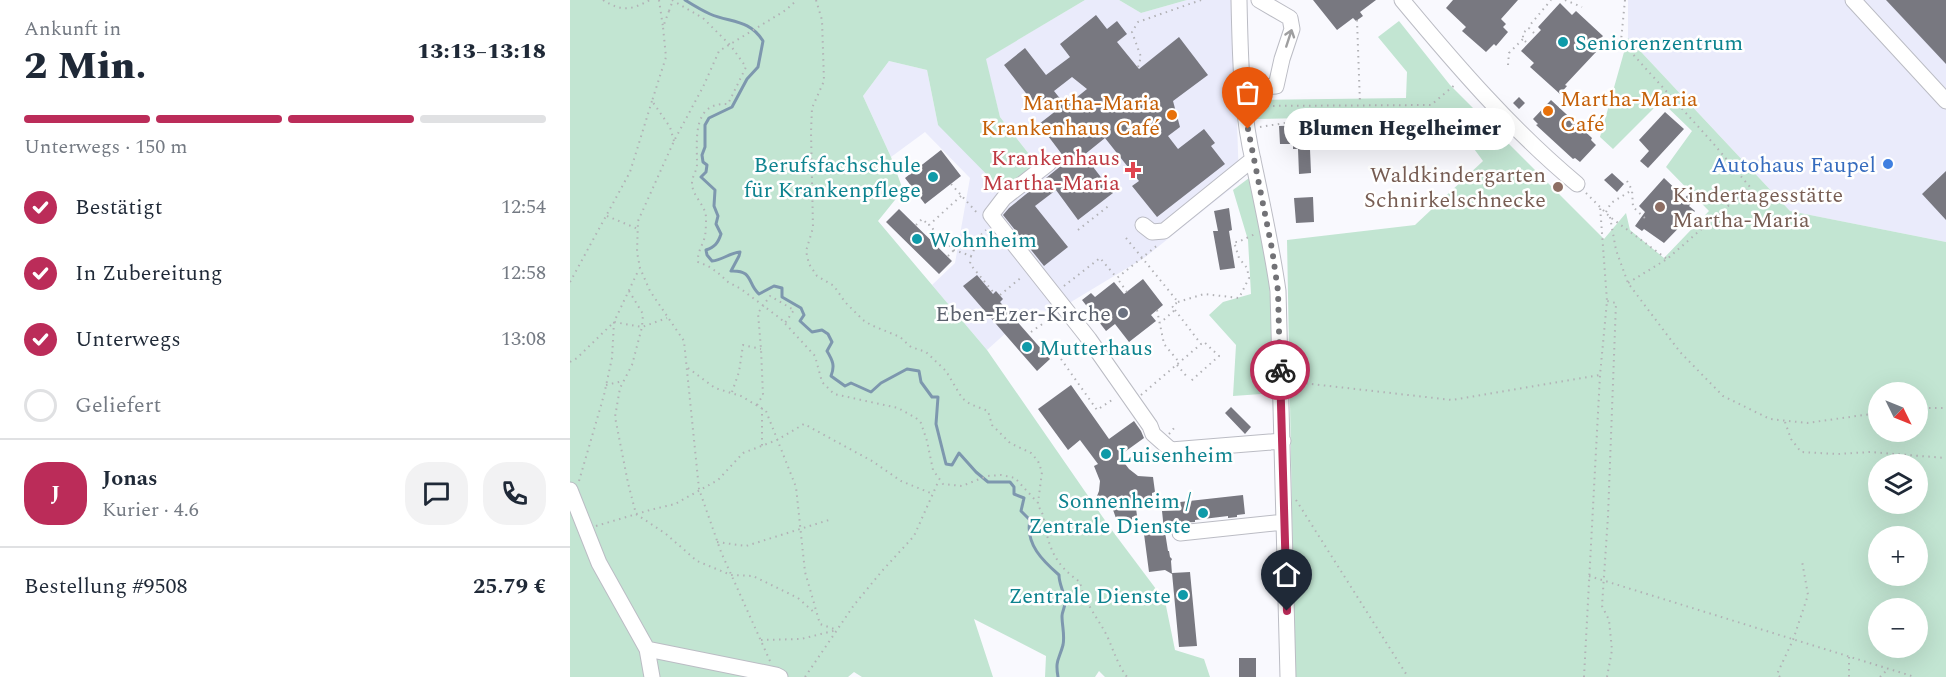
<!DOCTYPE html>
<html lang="de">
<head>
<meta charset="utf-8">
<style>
	:root { --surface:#fff; --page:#f2f2f3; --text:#1f2937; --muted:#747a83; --line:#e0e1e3; --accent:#bb2c59 }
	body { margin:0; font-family:Spectral,serif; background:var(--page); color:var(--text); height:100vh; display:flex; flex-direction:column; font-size:22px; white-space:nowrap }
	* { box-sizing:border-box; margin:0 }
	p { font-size:20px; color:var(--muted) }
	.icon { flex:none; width:33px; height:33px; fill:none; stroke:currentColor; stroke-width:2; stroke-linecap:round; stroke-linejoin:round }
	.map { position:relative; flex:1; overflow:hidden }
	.drawer { display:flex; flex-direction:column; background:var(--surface); width:570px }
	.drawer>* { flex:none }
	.needle { width:39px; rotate:133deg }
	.controls { position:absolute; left:1298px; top:382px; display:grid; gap:12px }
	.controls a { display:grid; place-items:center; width:60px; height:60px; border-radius:50%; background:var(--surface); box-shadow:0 6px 24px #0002; font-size:30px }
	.pin { position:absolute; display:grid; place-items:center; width:51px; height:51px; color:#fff; margin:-62px -26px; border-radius:50% 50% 50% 0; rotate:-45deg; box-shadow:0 0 6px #0007 }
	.pin .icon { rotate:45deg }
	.courier { position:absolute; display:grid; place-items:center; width:60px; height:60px; margin:-30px; border:4px solid #bb2c59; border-radius:50%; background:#fff; color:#222; box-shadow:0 2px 8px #0007 }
	.bubble { position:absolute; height:42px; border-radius:21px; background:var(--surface); box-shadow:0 6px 24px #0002; font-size:20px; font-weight:800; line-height:42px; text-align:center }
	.overview em { font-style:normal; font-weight:800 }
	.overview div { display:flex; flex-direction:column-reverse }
	.overview { display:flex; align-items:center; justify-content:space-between; height:102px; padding:0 24px }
	h1 { font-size:39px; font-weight:800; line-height:45px }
	.bar { display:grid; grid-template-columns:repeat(4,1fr); gap:9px 6px; align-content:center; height:72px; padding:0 24px }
	.bar i { height:8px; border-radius:4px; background:var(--line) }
	.bar .selected { background:var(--accent) }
	.bar p { grid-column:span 4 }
	.line { display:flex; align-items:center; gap:15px; padding:0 24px; border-top:2px solid var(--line) }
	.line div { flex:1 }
	.round { display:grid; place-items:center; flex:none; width:63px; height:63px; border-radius:24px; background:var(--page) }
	ol { padding:0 24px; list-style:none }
	li { display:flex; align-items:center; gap:18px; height:66px }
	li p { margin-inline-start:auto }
	li .icon { padding:6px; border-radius:50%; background:var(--accent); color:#fff; stroke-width:4 }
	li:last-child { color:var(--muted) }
	li i { width:33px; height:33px; border:3px solid var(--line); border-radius:50% }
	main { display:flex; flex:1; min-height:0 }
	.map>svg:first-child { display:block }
	.built { fill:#eaebfb }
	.green { fill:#c2e5d2; fill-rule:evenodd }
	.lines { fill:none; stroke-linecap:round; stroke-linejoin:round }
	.stream { stroke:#7d97ae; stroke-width:3 }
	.building { fill:#787880; fill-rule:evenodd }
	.minor-casing { stroke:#bbbcc4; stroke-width:17 }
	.path { stroke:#b2b2b6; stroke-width:2; stroke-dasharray:1.5 4.5; stroke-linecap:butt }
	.minor { stroke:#fff; stroke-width:15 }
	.path-bridge { stroke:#b2b2b6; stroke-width:2; stroke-dasharray:1.5 4.5; stroke-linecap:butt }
	.oneway { stroke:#9f9fa0 }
	.done { stroke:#727276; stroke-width:6; stroke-dasharray:0 10.8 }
	.route { stroke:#bb2c59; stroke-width:8 }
	.culture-dot { fill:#0f9aa8; stroke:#fff; stroke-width:2 }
	.food-dot { fill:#e8710a; stroke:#fff; stroke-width:2 }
	.shop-dot { fill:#3f7fe0; stroke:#fff; stroke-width:2 }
	.health-dot { fill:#e0444e; stroke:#fff; stroke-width:2 }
	.education-dot { fill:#8d6e63; stroke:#fff; stroke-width:2 }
	.worship-dot { fill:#6b7280; stroke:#fff; stroke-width:2 }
	.labels { text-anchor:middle; stroke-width:5; stroke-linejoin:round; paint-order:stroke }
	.culture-label { font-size:22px; fill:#0d838f; stroke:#fff; text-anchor:start }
	.food-label { font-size:22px; fill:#c56008; stroke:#fff; text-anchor:start }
	.health-label { font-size:22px; fill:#be3a42; stroke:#fff; text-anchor:end }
	.shop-label { font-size:22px; fill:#366cbe; stroke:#fff; text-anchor:end }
	.education-label { font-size:22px; fill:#785e54; stroke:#fff; text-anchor:end }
	.worship-label { font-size:22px; fill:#5b616d; stroke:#fff; text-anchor:end }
</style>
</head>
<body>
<main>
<section class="drawer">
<div class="overview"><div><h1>2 Min.</h1><p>Ankunft in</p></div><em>13:13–13:18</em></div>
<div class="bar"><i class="selected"></i><i class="selected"></i><i class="selected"></i><i></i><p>Unterwegs · 150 m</p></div>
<ol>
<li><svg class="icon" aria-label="check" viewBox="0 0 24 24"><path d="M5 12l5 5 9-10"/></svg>Bestätigt<p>12:54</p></li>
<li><svg class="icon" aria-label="check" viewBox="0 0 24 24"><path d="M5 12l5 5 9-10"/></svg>In Zubereitung<p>12:58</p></li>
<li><svg class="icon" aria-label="check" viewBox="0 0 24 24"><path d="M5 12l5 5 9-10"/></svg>Unterwegs<p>13:08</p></li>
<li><i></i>Geliefert</li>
</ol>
<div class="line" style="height:108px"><b class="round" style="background:var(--accent);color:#fff">J</b><div><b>Jonas</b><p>Kurier · 4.6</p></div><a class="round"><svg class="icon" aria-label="chat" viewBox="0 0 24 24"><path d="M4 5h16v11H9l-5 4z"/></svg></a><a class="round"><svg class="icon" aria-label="phone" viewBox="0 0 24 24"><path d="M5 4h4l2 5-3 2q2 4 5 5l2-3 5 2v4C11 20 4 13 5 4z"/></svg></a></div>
<div class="line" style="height:78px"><div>Bestellung #9508</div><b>25.79 €</b></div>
</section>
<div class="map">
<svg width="1376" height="677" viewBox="0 0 1376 677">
	<rect width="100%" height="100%" fill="#f9f9fe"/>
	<!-- built -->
	<path class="built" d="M515 0H549L571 13 617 0H663L669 182 574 258 486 311 464 310 448 322 417 350 362 285 385 263 400 178 355 132 321 157 293 96 319 61 357 70 368 125 466 163 430 117 415 59Z
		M1058 0H1376V242L1220 211 1058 38Z"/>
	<!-- green -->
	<path class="green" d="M0 0H515L416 59 430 117 466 163 433 191 368 125 357 70 319 61 293 96 321 157 333 190 308 221 417 350 541 529 595 601 605 650 634 659 640 677H535L529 671 525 677H475L476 656 404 619 423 677H292L284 672 278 677H0Z
		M549 0H617L571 13Z
		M829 21 880 85 1034 239 1056 213 1060 230 1094 258 1139 211 1096 167 1122 131 1091 101 1043 149 1030 137 1058 38 1220 211 1376 242V677H725L717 240 845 225 913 161 879 115 684 119 682 100 836 98 837 72 808 37ZM1308 393H1347V432H1308ZM1308 465H1347V504H1308ZM1308 537H1347V576H1308ZM1308 609H1347V648H1308Z
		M679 178 698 248 704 393 663 396 666 345 639 315 653 302 681 294 678 240 663 190Z"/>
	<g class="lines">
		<!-- stream -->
		<path class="stream" d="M115 0C123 5 131 10 140 14 161 23 179 19 193 41L188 67 177 79 162 107 139 118 135 125V147L132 155 133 162 137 165 136 172 131 177 145 190 144 206 148 216 146 224 151 234C148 243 145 247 136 250L137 255 142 261C153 260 159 253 170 252L169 256 161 271C184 270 177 284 189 294L204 286 212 288V297L231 308 234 315 230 321 242 332 252 330 258 334 262 342 257 351C263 361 265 366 261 376L275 386 281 383 301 392 311 383 337 369 349 371 351 382 362 397H368L366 424 376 464 382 465 389 453 406 472 418 482H440L444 487V494L454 498 451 511 460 520C455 544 473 561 489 575 489 585 495 593 495 603 495 607 492 612 492 616 492 626 495 635 493 645 489 660 485 660 488 677"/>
	</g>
	<!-- building -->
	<path class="building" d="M743 0H806L790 12 793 16 786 21 783 18 767 30Z
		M883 0H948L931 19 936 24 933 27 938 32 926 46 924 44 916 52 892 31 896 27 876 8Z
		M1316 0H1376V64Z
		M990 3 1002 15 1006 11 1033 36 1021 49 1026 52 995 85 997 86 990 94 960 67 964 63 951 51 971 30 968 27Z
		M526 15 537 29 547 21 557 34 547 42 569 69 609 37 638 75 603 101 610 127 598 136 608 149 634 129 645 143 641 146 655 164 587 217 562 186 569 181 535 138 514 155 543 193 508 220 486 190 465 206 498 247 474 266 433 215 439 208 497 161 469 124 487 110 477 97 466 106 434 65 455 48 476 75 500 57 490 44ZM502 77 517 89 496 106 484 91Z
		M949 97 955 103 949 109 943 103Z
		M981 100 1022 138 1021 140 1026 145 1010 162 1005 158 1003 159 966 125 968 124 963 119Z
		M1095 112 1114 129 1078 168 1070 161 1079 151 1069 140Z
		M739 125 741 173 729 174 728 149H723V144H710L709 126Z
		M371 150 391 176 355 204 335 178Z
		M1376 171V220L1352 194Z
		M1042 173 1054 184 1047 192 1034 180Z
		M1094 178 1115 198 1119 193 1125 199 1119 206 1125 211 1094 243 1074 229 1072 231 1065 226 1075 212 1069 206Z
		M743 197 744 222 726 223 724 198Z
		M659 208 662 230 659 231 665 268 650 270 643 231H648L644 211Z
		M329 209 382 261 369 274 316 222Z
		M407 275 423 294 426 291 433 299 430 302 480 359 467 371 393 286Z
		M573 279 593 305 581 315 586 321 559 342 545 324 536 331 512 300 521 293 525 297 544 282 554 294Z
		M501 385 539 439 564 421 571 431 574 438 549 456 559 469 568 476 583 477 585 492 582 493V498L565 500 567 516 562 517V520L547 521 542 507 534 499 527 496 529 491 530 481 524 466 528 464 510 440 498 450 468 409Z
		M661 407 681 427 675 434 655 413Z
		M673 495 675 514 667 515V517L658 518V516L625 520V522L608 523 601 529 594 530 592 511 606 510V507H611L610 502Z
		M595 532 598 551H599L600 557 602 559 601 561 602 574 595 570 579 572 574 534Z
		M620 572 627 646 609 647 602 573Z
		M669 658H686V677H669Z"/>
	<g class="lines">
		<defs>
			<path id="minor" d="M669 0C670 48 671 99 680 146 690 194 701 242 708 291L718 677
				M832 0C886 65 942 130 1007 184
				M1283 0 1376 101
				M674 88 706 86 712 59 722 29 720 18 689 0
				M479 163 434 198 421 215 519 339 580 426 583 434 601 450 713 441
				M573 225 582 232 594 231 683 159
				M0 490 29 563 77 649 82 677
				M610 533 714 522
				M77 649 206 675 210 677"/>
		</defs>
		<!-- minor casing -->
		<use href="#minor" class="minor-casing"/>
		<!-- path -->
		<path class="path" d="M33 0C52 12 61 10 80 0
			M89 0 93 27
			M102 0 133 18 161 46 176 67 158 104C122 102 127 139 127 164 127 171 122 176 122 183 122 196 135 204 136 217 136 223 136 230 135 236 133 245 127 252 128 262L138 266 147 272 158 282 171 289 211 319 245 356 252 382 264 394 328 408 346 418 351 423 357 441 363 470 373 484 392 486 417 476 431 475 445 478 468 503C469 509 472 511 473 516 474 519 474 523 475 526 480 552 488 567 510 582 514 603 529 619 538 638 544 652 548 665 557 677
			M246 0 252 20 254 81 242 108 241 132 243 228 236 251 239 264 247 276 264 286 275 302 293 320 301 325 330 337 341 347 356 352 376 371 392 398 400 404 418 411 422 425 440 443 461 453 468 461 472 472 468 503
			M995 0 1012 7
			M1055 0 1051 41 1142 142 1180 187 1097 259 1058 283
			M99 11 93 27 96 57 82 101 100 127 104 141
			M787 20 790 104
			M964 33 959 28 960 25 981 0
			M956 42 953 39V33L959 28
			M938 65 939 53 953 39
			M568 67 571 57 562 32 568 22 631 0
			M685 106 861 105 887 83
			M690 127 715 123
			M1057 181 1062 190 1063 207 1078 221
			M381 184 409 215
			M1016 193 1040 217 1097 259
			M391 196 359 225 384 250 401 256 411 235 416 230
			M1036 212 1041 203 1062 190
			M37 216 68 229
			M1040 217 1046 250 1058 283 1110 352 1153 396 1200 419 1237 423 1308 413
			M346 225 352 219 359 225
			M508 230 541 204
			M556 238 608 302 602 306 605 310 590 323
			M378 256 384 250
			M401 256 400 264 424 293
			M0 282 60 172 82 101
			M494 286 530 258 547 278
			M59 291 73 314 72 327 62 365 50 388 45 417 58 483 66 514 96 534 127 561 161 575 183 576 228 598 246 614
			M557 292 547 278 589 244
			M430 295 453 276
			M608 302 634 294 669 298 679 278 677 268 669 258 664 242H668L685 234
			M587 310 594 344 609 362
			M605 310 631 344 634 342 649 356 621 381
			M461 332 485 315
			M491 359 527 410 545 398
			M0 362 7 358 44 322 72 327 97 318
			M607 365 618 378
			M118 368 145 388 171 396 196 411 226 487 235 572 250 624 267 630
			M724 382 882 400 1030 375
			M36 385 53 381
			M162 392 169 372 173 345 191 349
			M571 395 631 344
			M187 405 193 395 191 349 188 313 200 296 224 310 215 323
			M192 408V446
			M1347 408H1376
			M1215 422 1221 439 1231 452 1268 454 1300 452 1376 458
			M599 434 605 427
			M9 481 34 395 42 358 44 322 69 269
			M726 500 838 677
			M26 526 80 510 105 504 148 480 173 453 207 440 234 424 302 461 331 481 363 494
			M147 542 176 546 262 519
			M1019 576 1345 677
			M191 640 231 639 267 630
			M1279 657V677
			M200 661 151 552 129 489 114 341 80 291 70 268 67 252 68 221 104 141 133 87 149 51 216 10 227 0
			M235 677 284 605 312 571 344 536 369 480
			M1014 677 1030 375 1037 301 1030 206
			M1037 677 1042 650 1039 620 1032 606 1038 516 1046 303 1037 301
			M1210 677 1207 674 1223 640 1238 595 1232 561
			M1310 677 1318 669"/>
		<!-- minor -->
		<use href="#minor" class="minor"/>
		<!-- path-bridge -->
		<path class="path-bridge" d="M99 11 103 0"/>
	</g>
	<!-- one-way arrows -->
	<defs><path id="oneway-shaft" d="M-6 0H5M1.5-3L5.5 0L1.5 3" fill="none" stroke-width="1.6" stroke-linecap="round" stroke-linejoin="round" transform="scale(1.5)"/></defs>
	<use class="oneway" href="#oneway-shaft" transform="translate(719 38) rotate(-72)"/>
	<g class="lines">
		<!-- done -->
		<path class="done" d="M678 129 702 249 708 291 710 370"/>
		<!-- route -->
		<path class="route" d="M710 370 717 611"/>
	</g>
	<!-- markers -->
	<g class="culture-dot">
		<circle cx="993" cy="42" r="6"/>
		<circle cx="363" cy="177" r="6"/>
		<circle cx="347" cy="239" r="6"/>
		<circle cx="457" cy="347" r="6"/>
		<circle cx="536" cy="454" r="6"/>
		<circle cx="633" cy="513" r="6"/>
		<circle cx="613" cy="595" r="6"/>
	</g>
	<g class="food-dot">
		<circle cx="978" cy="111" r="6"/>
		<circle cx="602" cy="115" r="6"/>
	</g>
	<circle class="shop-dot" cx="1318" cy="164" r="6"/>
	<path class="health-dot" d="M560 161h6v6h6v6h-6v6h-6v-6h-6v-6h6z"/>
	<g class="education-dot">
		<circle cx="988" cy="187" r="6"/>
		<circle cx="1090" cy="207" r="6"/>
	</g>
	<circle class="worship-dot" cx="553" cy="313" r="6"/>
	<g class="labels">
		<!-- culture labels -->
		<g class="culture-label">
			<text x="1005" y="50">Seniorenzentrum</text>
			<text x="351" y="172" text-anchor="end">Berufsfachschule<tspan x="351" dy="25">für Krankenpflege</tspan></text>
			<text x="359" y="247">Wohnheim</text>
			<text x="469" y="355">Mutterhaus</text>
			<text x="548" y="462">Luisenheim</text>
			<text x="621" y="508" text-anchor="end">Sonnenheim /<tspan x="621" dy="25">Zentrale Dienste</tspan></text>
			<text x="601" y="603" text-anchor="end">Zentrale Dienste</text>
		</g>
		<!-- food labels -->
		<g class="food-label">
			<text x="990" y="106">Martha-Maria<tspan x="990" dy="25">Café</tspan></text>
			<text x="590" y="110" text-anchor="end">Martha-Maria<tspan x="590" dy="25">Krankenhaus Café</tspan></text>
		</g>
		<!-- health labels -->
		<g class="health-label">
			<text x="550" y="165">Krankenhaus<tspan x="550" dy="25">Martha-Maria</tspan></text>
		</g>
		<!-- shop labels -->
		<g class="shop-label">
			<text x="1306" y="172">Autohaus Faupel</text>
		</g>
		<!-- education labels -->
		<g class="education-label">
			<text x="976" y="182">Waldkindergarten<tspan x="976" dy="25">Schnirkelschnecke</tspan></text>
			<text x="1102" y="202" text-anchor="start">Kindertagesstätte<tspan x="1102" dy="25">Martha-Maria</tspan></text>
		</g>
		<!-- worship labels -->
		<g class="worship-label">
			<text x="541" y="321">Eben-Ezer-Kirche</text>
		</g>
	</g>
</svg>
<div class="controls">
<a><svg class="needle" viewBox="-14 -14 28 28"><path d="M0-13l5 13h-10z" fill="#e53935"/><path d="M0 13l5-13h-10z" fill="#747a83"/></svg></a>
<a><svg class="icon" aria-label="layers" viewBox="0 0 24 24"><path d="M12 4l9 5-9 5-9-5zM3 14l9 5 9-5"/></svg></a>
<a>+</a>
<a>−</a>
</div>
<div class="pin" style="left:678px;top:129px;background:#ea580c"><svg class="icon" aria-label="bag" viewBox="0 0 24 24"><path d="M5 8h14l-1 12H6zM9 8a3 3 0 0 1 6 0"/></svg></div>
<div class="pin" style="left:717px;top:611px;background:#1f2937"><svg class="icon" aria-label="home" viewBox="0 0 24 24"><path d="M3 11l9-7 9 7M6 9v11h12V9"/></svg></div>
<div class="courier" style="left:710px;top:370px"><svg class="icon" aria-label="bike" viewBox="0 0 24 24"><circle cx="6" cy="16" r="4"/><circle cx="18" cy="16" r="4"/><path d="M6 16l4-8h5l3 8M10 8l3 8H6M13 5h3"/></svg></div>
<div class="bubble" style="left:714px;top:108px;width:231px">Blumen Hegelheimer</div>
</div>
</main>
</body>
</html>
